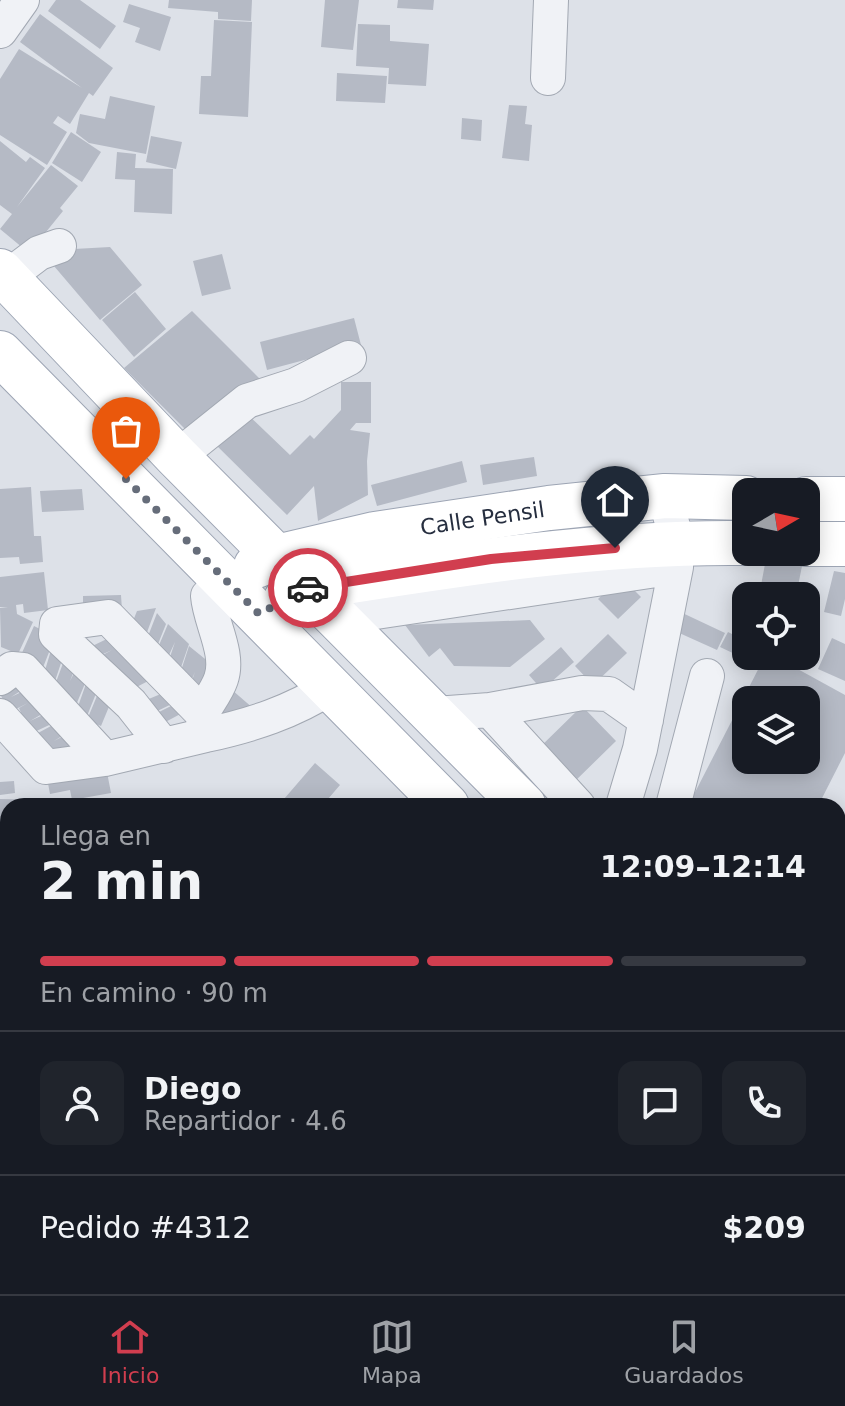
<!DOCTYPE html>
<html lang="es">
<head>
<meta charset="utf-8">
<style>
	:root { --surface:#171b24; --page:#20242c; --text:#f1f3f6; --muted:#9ea1a6; --line:#363941; --accent:#d13e4f }
	body { margin:0; font-family:"DejaVu Sans",sans-serif; background:var(--page); color:var(--text); height:100vh; display:flex; flex-direction:column; font-size:30px; white-space:nowrap }
	* { box-sizing:border-box; margin:0 }
	p { font-size:26px; color:var(--muted) }
	.icon { flex:none; width:44px; height:44px; fill:none; stroke:currentColor; stroke-width:2; stroke-linecap:round; stroke-linejoin:round }
	.map { position:relative; flex:1; overflow:hidden }
	.details { position:absolute; left:0px; top:798px; width:846px; height:496px; display:flex; flex-direction:column; background:var(--surface); border-radius:24px 24px 0 0; box-shadow:0 4px 20px #0003 }
	.details>* { flex:none }
	.needle { width:52px; rotate:81deg }
	.buttons { position:absolute; left:732px; top:478px; display:grid; gap:16px }
	.buttons a { display:grid; place-items:center; width:88px; height:88px; border-radius:16px; background:var(--surface); box-shadow:0 4px 20px #0003; font-size:40px }
	.pin { position:absolute; display:grid; place-items:center; width:68px; height:68px; color:#fff; margin:-82px -34px; border-radius:50% 50% 50% 0; rotate:-45deg; box-shadow:0 0 8px #0007 }
	.pin .icon { rotate:45deg }
	.courier { position:absolute; display:grid; place-items:center; width:80px; height:80px; margin:-40px; border:6px solid #d13e4f; border-radius:50%; background:#fff; color:#222; box-shadow:0 2px 10px #0007 }
	.summary em { font-style:normal; font-weight:700 }
	.summary div { display:flex; flex-direction:column-reverse }
	.summary { display:flex; align-items:center; justify-content:space-between; height:136px; padding:0 40px }
	h1 { font-size:52px; font-weight:700; line-height:60px }
	.bar { display:grid; grid-template-columns:repeat(4,1fr); gap:12px 8px; align-content:center; height:96px; padding:0 40px }
	.bar i { height:10px; border-radius:6px; background:var(--line) }
	.bar .on { background:var(--accent) }
	.bar p { grid-column:span 4 }
	.line { display:flex; align-items:center; gap:20px; padding:0 40px; border-top:2px solid var(--line) }
	.line div { flex:1 }
	.round { display:grid; place-items:center; flex:none; width:84px; height:84px; border-radius:16px; background:var(--page) }
	.tabs { display:flex; justify-content:space-around; align-items:center; height:112px; border-top:2px solid var(--line); background:var(--surface); font-size:22px; color:var(--muted) }
	.tabs a { display:grid; justify-items:center; gap:4px }
	.tabs .on { color:var(--accent) }
	.map>svg:first-child { display:block }
	.building { fill:#b5bac5; fill-rule:evenodd }
	.lines { fill:none; stroke-linecap:round; stroke-linejoin:round }
	.minor-casing { stroke:#a2a8b2; stroke-width:36 }
	.major-casing { stroke:#9da5b4; stroke-width:46 }
	.minor { stroke:#f0f2f6; stroke-width:34 }
	.major { stroke:#fff; stroke-width:44 }
	.done { stroke:#666d7a; stroke-width:8; stroke-dasharray:0 14.4 }
	.route { stroke:#d13e4f; stroke-width:10 }
	.labels { text-anchor:middle; stroke-width:8; stroke-linejoin:round; paint-order:stroke }
	.street-label { font-size:22px; fill:#262e3f; stroke:#edf0f5 }
</style>
</head>
<body>
<div class="map">
<svg width="845" height="1294" viewBox="0 0 845 1294">
	<rect width="100%" height="100%" fill="#dde1e8"/>
	<!-- building -->
	<path class="building" d="M56 0H80L116 26 100 49 48 11Z
		M169 0H252L251 21 218 19V12L168 8Z
		M325 0H359L353 50 321 47Z
		M398 0H434L433 10 397 8Z
		M129 4 171 17 160 51 135 42 140 28 123 22Z
		M40 14 113 68 93 96 89 93 70 124 58 116 53 123 67 132 47 165 0 135V79L19 49 82 88 20 42Z
		M214 20 252 22 248 117 199 114 201 76H211Z
		M358 24 390 25V41L429 44 426 86 388 84 389 68 356 66Z
		M337 73 387 76 385 103 336 101Z
		M110 96 155 106 146 154 89 143 76 133 80 114 105 119Z
		M509 105 527 106 525 124 532 125 529 161 502 158Z
		M462 118 482 120 481 141 461 139Z
		M71 132 101 152 82 182 52 163Z
		M151 136 182 142 176 169 146 162Z
		M0 141 26 162 30 157 45 168 17 207 51 165 78 186 60 208 63 211 29 253 0 229 12 214 0 205Z
		M117 152 136 154 135 168 173 169 172 214 134 212 135 180 115 179Z
		M110 247 142 285 100 320 48 259 74 249Z
		M222 254 231 289 202 296 193 261Z
		M135 292 166 329 134 357 102 320Z
		M192 311 267 386 190 434 124 368Z
		M354 318 361 345 267 370 260 342Z
		M341 382H371V423H356L350 430 370 433 367 461 368 495 318 521 314 486 287 515 213 442 243 410 290 455 310 435 314 439 341 410Z
		M534 457 537 476 483 485 480 465Z
		M462 461 467 482 377 506 371 485Z
		M31 487 34 536H41L43 562 20 564 19 557 0 558V489Z
		M82 489 84 510 42 512 40 491Z
		M775 561 802 566 796 596H759L765 564 774 566Z
		M834 571 845 573V599L841 616 824 612Z
		M44 572 48 610 24 613 23 604 16 605 17 614 33 622 18 654 1 647 0 608 8 607H0V577Z
		M621 577 641 597 618 619 598 599Z
		M121 595 122 610 83 611V596Z
		M156 608 143 643 129 631 137 611Z
		M674 609 725 633 717 650 666 627Z
		M157 613 166 624 154 654 145 644Z
		M530 620 545 639 510 667 454 666 440 648 429 657 405 625Z
		M168 624 189 644 178 676 167 666 175 642 164 666 154 657Z
		M34 626 44 631 53 642 42 670 21 655Z
		M728 632 746 641V656H763L758 665 720 647Z
		M608 634 627 653 593 685 575 666Z
		M115 635 144 667 136 672 146 668 154 678 125 693 93 660 112 650 92 659 82 651Z
		M832 638 845 644V681L818 669Z
		M189 646 215 667 204 700 189 689 195 672 188 688 178 680Z
		M52 647 65 651 55 681 43 677Z
		M561 647 574 662 542 690 529 675Z
		M765 656H774L845 695V753L818 806H688ZM746 700H806V760H746Z
		M65 658 77 663 70 681 76 669 89 674 76 705 53 690Z
		M87 681 99 686 87 716 76 712Z
		M224 683 262 716 211 726Z
		M0 684 27 687 11 697 32 687 49 710 30 721 56 709 60 720 30 734 19 708 28 703 10 712 0 694Z
		M99 691 113 697 101 726 87 720Z
		M168 691 176 702 149 715 139 703Z
		M181 701 186 711 156 727 151 716Z
		M582 706 616 741 570 786 536 751Z
		M64 719 70 731 54 741 75 730 82 744 53 759 38 733Z
		M315 763 340 785 322 806H278Z
		M106 767 111 793 72 800 70 790 50 794 47 778Z
		M14 781 15 793 0 795V782Z
		M0 799 49 800V806H8V843H0Z
		M0 880H8V903L0 902Z
		M0 905 8 906V988L0 987Z
		M0 1140 8 1141V1168L0 1167Z
		M0 1168 8 1169V1207L0 1206Z
		M0 1210 8 1211V1265L0 1264Z
		M451 1286H474V1294H451Z
		M627 1286H662L669 1294H626Z"/>
	<g class="lines">
		<defs>
			<path id="minor" d="M0 31 22 0
				M548 78 551 0
				M6 278 39 253 59 246
				M177 457 247 401 296 385 349 358
				M336 618 676 567
				M0 678 12 669 23 670 105 759
				M490 710 578 806
				M435 714 490 710 582 693 609 694 646 720
				M0 716 46 767 105 759 206 735 202 713C208 702 217 691 221 679 230 653 210 622 208 596L225 580
				M206 735C252 725 292 712 331 687
				M164 746 131 704 56 634 57 624 108 617 202 713
				M623 806 640 749 676 567 677 542 665 496
				M673 806 707 676
				M0 846 8 847
				M0 997H8
				M376 1294 377 1286"/>
			<g id="major">
				<path d="M0 271 177 457 524 806"/>
				<path d="M0 353 447 806"/>
				<path d="M806 499H845"/>
				<path d="M806 544H845"/>
				<path id="s1" d="M256 566 277 557 375 534 549 508 665 496 746 498"/>
				<path d="M286 599 307 588C452 565 598 541 746 543"/>
				<path d="M838 1138 845 1146"/>
				<path d="M838 1209 845 1217"/>
			</g>
		</defs>
		<!-- minor casing -->
		<use href="#minor" class="minor-casing"/>
		<!-- major casing -->
		<use href="#major" class="major-casing"/>
		<!-- minor -->
		<use href="#minor" class="minor"/>
		<!-- major -->
		<use href="#major" class="major"/>
	</g>
	<g class="lines">
		<!-- done -->
		<path class="done" d="M126 479 259 614 308 588"/>
		<!-- route -->
		<path class="route" d="M308 588 491 559 615 548"/>
	</g>
	<g class="labels">
		<!-- street labels -->
		<g class="street-label">
			<text dy="8" stroke="none"><textPath href="#s1" startOffset="232">Calle Pensil</textPath></text>
		</g>
	</g>
</svg>
<div class="buttons">
<a><svg class="needle" viewBox="-14 -14 28 28"><path d="M0-13l5 13h-10z" fill="#e53935"/><path d="M0 13l5-13h-10z" fill="#9ea1a6"/></svg></a>
<a><svg class="icon" aria-label="locate" viewBox="0 0 24 24"><circle cx="12" cy="12" r="6"/><path d="M12 2v4M12 18v4M2 12h4M18 12h4"/></svg></a>
<a><svg class="icon" aria-label="layers" viewBox="0 0 24 24"><path d="M12 4l9 5-9 5-9-5zM3 14l9 5 9-5"/></svg></a>
</div>
<div class="pin" style="left:126px;top:479px;background:#ea580c"><svg class="icon" aria-label="bag" viewBox="0 0 24 24"><path d="M5 8h14l-1 12H6zM9 8a3 3 0 0 1 6 0"/></svg></div>
<div class="pin" style="left:615px;top:548px;background:#1f2937"><svg class="icon" aria-label="home" viewBox="0 0 24 24"><path d="M3 11l9-7 9 7M6 9v11h12V9"/></svg></div>
<div class="courier" style="left:308px;top:588px"><svg class="icon" aria-label="car" viewBox="0 0 24 24"><path d="M5 17H2v-5l4-1 3-4h7l3 4 3 1v5h-3M9 17h6M6 11h13"/><circle cx="7" cy="17" r="2"/><circle cx="17" cy="17" r="2"/></svg></div>
<section class="details">
<div class="summary"><div><h1>2 min</h1><p>Llega en</p></div><em>12:09–12:14</em></div>
<div class="bar"><i class="on"></i><i class="on"></i><i class="on"></i><i></i><p>En camino · 90 m</p></div>
<div class="line" style="height:144px"><a class="round"><svg class="icon" aria-label="person" viewBox="0 0 24 24"><circle cx="12" cy="8" r="4"/><path d="M4 21q1-7 8-7t8 7"/></svg></a><div><b>Diego</b><p>Repartidor · 4.6</p></div><a class="round"><svg class="icon" aria-label="chat" viewBox="0 0 24 24"><path d="M4 5h16v11H9l-5 4z"/></svg></a><a class="round"><svg class="icon" aria-label="phone" viewBox="0 0 24 24"><path d="M5 4h4l2 5-3 2q2 4 5 5l2-3 5 2v4C11 20 4 13 5 4z"/></svg></a></div>
<div class="line" style="height:104px"><div>Pedido #4312</div><b>$209</b></div>
</section>
</div>
<nav class="tabs">
<a class="on"><svg class="icon" aria-label="home" viewBox="0 0 24 24"><path d="M3 11l9-7 9 7M6 9v11h12V9"/></svg>Inicio</a>
<a><svg class="icon" aria-label="map" viewBox="0 0 24 24"><path d="M3 6l6-2 6 2 6-2v14l-6 2-6-2-6 2zM9 4v14M15 6v14"/></svg>Mapa</a>
<a><svg class="icon" aria-label="saved" viewBox="0 0 24 24"><path d="M7 4h10v16l-5-4-5 4z"/></svg>Guardados</a>
</nav>
</body>
</html>
